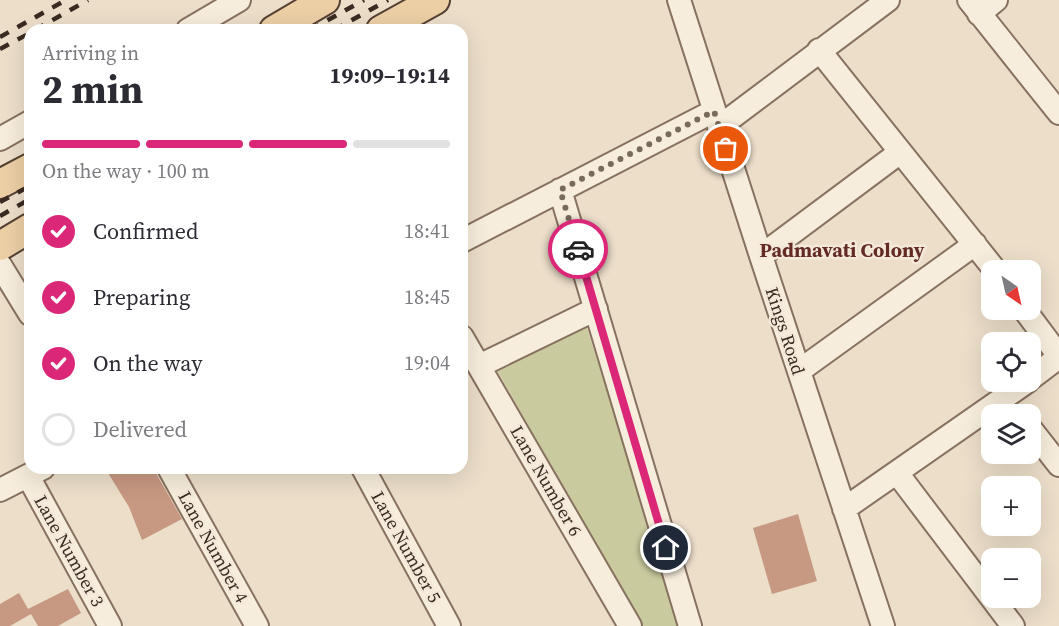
<!DOCTYPE html>
<html lang="en">
<head>
<meta charset="utf-8">
<style>
	:root { --surface:#fff; --page:#f2f2f3; --text:#2b2b33; --muted:#7c7c81; --line:#e1e1e2; --accent:#db2777 }
	body { margin:0; font-family:"Source Serif 4",serif; background:var(--page); color:var(--text); height:100vh; display:flex; flex-direction:column; font-size:22px; white-space:nowrap }
	* { box-sizing:border-box; margin:0 }
	p { font-size:20px; color:var(--muted) }
	.icon { flex:none; width:33px; height:33px; fill:none; stroke:currentColor; stroke-width:2; stroke-linecap:round; stroke-linejoin:round }
	.map { position:relative; flex:1; overflow:hidden }
	.sheet { position:absolute; left:24px; top:24px; width:444px; height:450px; display:flex; flex-direction:column; background:var(--surface); border-radius:18px; box-shadow:0 6px 24px #0002 }
	.sheet>* { flex:none }
	.needle { width:39px; rotate:146deg }
	.controls { position:absolute; left:981px; top:260px; display:grid; gap:12px }
	.controls a { display:grid; place-items:center; width:60px; height:60px; border-radius:12px; background:var(--surface); box-shadow:0 6px 24px #0002; font-size:30px }
	.pin { position:absolute; display:grid; place-items:center; width:51px; height:51px; color:#fff; margin:-26px; border:3px solid #fff; border-radius:50%; box-shadow:0 2px 6px #0007 }
	.courier { position:absolute; display:grid; place-items:center; width:60px; height:60px; margin:-30px; border:4px solid #db2777; border-radius:50%; background:#fff; color:#222; box-shadow:0 2px 8px #0007 }
	.head em { font-style:normal; font-weight:700 }
	.head div { display:flex; flex-direction:column-reverse }
	.head { display:flex; align-items:center; justify-content:space-between; height:102px; padding:0 18px }
	h1 { font-size:39px; font-weight:700; line-height:45px }
	.bar { display:grid; grid-template-columns:repeat(4,1fr); gap:9px 6px; align-content:center; height:72px; padding:0 18px }
	.bar i { height:8px; border-radius:4px; background:var(--line) }
	.bar .active { background:var(--accent) }
	.bar p { grid-column:span 4 }
	ol { padding:0 18px; list-style:none }
	li { display:flex; align-items:center; gap:18px; height:66px }
	li p { margin-inline-start:auto }
	li .icon { padding:6px; border-radius:50%; background:var(--accent); color:#fff; stroke-width:4 }
	li:last-child { color:var(--muted) }
	li i { width:33px; height:33px; border:3px solid var(--line); border-radius:50% }
	.map>svg:first-child { display:block }
	.green { fill:#c9ca9e }
	.building { fill:#c79882 }
	.lines { fill:none; stroke-linecap:round; stroke-linejoin:round }
	.minor-casing { stroke:#87715f; stroke-width:26 }
	.major-casing { stroke:#564033; stroke-width:32 }
	.minor { stroke:#f7eddc; stroke-width:22 }
	.major { stroke:#eccfa5; stroke-width:28 }
	.rail { stroke:#392b21; stroke-width:4.5; stroke-dasharray:10 10; stroke-linecap:butt }
	.done { stroke:#786a5c; stroke-width:6; stroke-dasharray:0 10.8 }
	.route { stroke:#db2777; stroke-width:8 }
	.labels { text-anchor:middle; stroke-width:5; stroke-linejoin:round; paint-order:stroke }
	.street-label { font-size:18px; fill:#392b21; stroke:#f4e9d9 }
	.neighbourhood-label { font-size:20px; font-weight:bold; fill:#632b24; stroke:#f4e9d9 }
</style>
</head>
<body>
<div class="map">
<svg width="1059" height="626" viewBox="0 0 1059 626">
	<rect width="100%" height="100%" fill="#ecdec9"/>
	<!-- green -->
	<path class="green" d="M586 325 681 626H642L497 370Z"/>
	<!-- building -->
	<path class="building" d="M105 468H156L157 475 182 519 142 540 129 507Z
		M798 514 817 581 772 594 753 528Z
		M68 589 81 613 58 626H38L28 609Z
		M19 593 31 614 10 626H0V604Z"/>
	<g class="lines">
		<defs>
			<path id="minor" d="M679 0 761 256 883 626
				M969 0 1059 113
				M979 14 996 0
				M188 30 239 0
				M819 50 995 270
				M719 127 888 0
				M0 139 30 122
				M560 190 690 626
				M462 241 714 111
				M761 256 899 153
				M0 265 30 314
				M1024 309 1059 356
				M462 337 630 626
				M479 366 596 309
				M799 371 975 244
				M1030 379 1059 357
				M1030 428 1059 465
				M169 468 257 626
				M363 468 449 626
				M897 473 1013 626
				M28 476 110 626
				M0 490 43 468
				M844 509 1028 381"/>
			<path id="major" d="M274 30 325 0
				M381 30 435 0
				M0 184 30 168
				M0 246 30 228"/>
		</defs>
		<!-- minor casing -->
		<use href="#minor" class="minor-casing"/>
		<!-- major casing -->
		<use href="#major" class="major-casing"/>
		<!-- minor -->
		<use href="#minor" class="minor"/>
		<!-- major -->
		<use href="#major" class="major"/>
		<!-- rail -->
		<path class="rail" d="M35 30 88 0
			M310 30 364 0
			M334 30 388 0
			M0 37 66 0
			M0 49 30 33
			M0 202 30 186
			M0 216 30 199"/>
	</g>
	<g class="lines">
		<!-- done -->
		<path class="done" d="M578 249 560 190 714 111 726 149"/>
		<!-- route -->
		<path class="route" d="M578 249 666 548"/>
	</g>
	<g class="labels">
		<!-- street labels -->
		<g class="street-label">
			<text transform="translate(785 331) rotate(72)" y="6">Kings Road</text>
			<text transform="translate(546 481) rotate(60)" y="6">Lane Number 6</text>
			<text transform="translate(213 547) rotate(61)" y="6">Lane Number 4</text>
			<text transform="translate(406 547) rotate(61)" y="6">Lane Number 5</text>
			<text transform="translate(69 551) rotate(61)" y="6">Lane Number 3</text>
		</g>
		<!-- neighbourhood labels -->
		<g class="neighbourhood-label">
			<text x="842" y="257">Padmavati Colony</text>
		</g>
	</g>
</svg>
<div class="controls">
<a><svg class="needle" viewBox="-14 -14 28 28"><path d="M0-13l5 13h-10z" fill="#e53935"/><path d="M0 13l5-13h-10z" fill="#7c7c81"/></svg></a>
<a><svg class="icon" aria-label="locate" viewBox="0 0 24 24"><circle cx="12" cy="12" r="6"/><path d="M12 2v4M12 18v4M2 12h4M18 12h4"/></svg></a>
<a><svg class="icon" aria-label="layers" viewBox="0 0 24 24"><path d="M12 4l9 5-9 5-9-5zM3 14l9 5 9-5"/></svg></a>
<a>+</a>
<a>−</a>
</div>
<div class="pin" style="left:726px;top:149px;background:#ea580c"><svg class="icon" aria-label="bag" viewBox="0 0 24 24"><path d="M5 8h14l-1 12H6zM9 8a3 3 0 0 1 6 0"/></svg></div>
<div class="pin" style="left:666px;top:548px;background:#1f2937"><svg class="icon" aria-label="home" viewBox="0 0 24 24"><path d="M3 11l9-7 9 7M6 9v11h12V9"/></svg></div>
<div class="courier" style="left:578px;top:249px"><svg class="icon" aria-label="car" viewBox="0 0 24 24"><path d="M5 17H2v-5l4-1 3-4h7l3 4 3 1v5h-3M9 17h6M6 11h13"/><circle cx="7" cy="17" r="2"/><circle cx="17" cy="17" r="2"/></svg></div>
<section class="sheet">
<div class="head"><div><h1>2 min</h1><p>Arriving in</p></div><em>19:09–19:14</em></div>
<div class="bar"><i class="active"></i><i class="active"></i><i class="active"></i><i></i><p>On the way · 100 m</p></div>
<ol>
<li><svg class="icon" aria-label="check" viewBox="0 0 24 24"><path d="M5 12l5 5 9-10"/></svg>Confirmed<p>18:41</p></li>
<li><svg class="icon" aria-label="check" viewBox="0 0 24 24"><path d="M5 12l5 5 9-10"/></svg>Preparing<p>18:45</p></li>
<li><svg class="icon" aria-label="check" viewBox="0 0 24 24"><path d="M5 12l5 5 9-10"/></svg>On the way<p>19:04</p></li>
<li><i></i>Delivered</li>
</ol>
</section>
</div>
</body>
</html>
